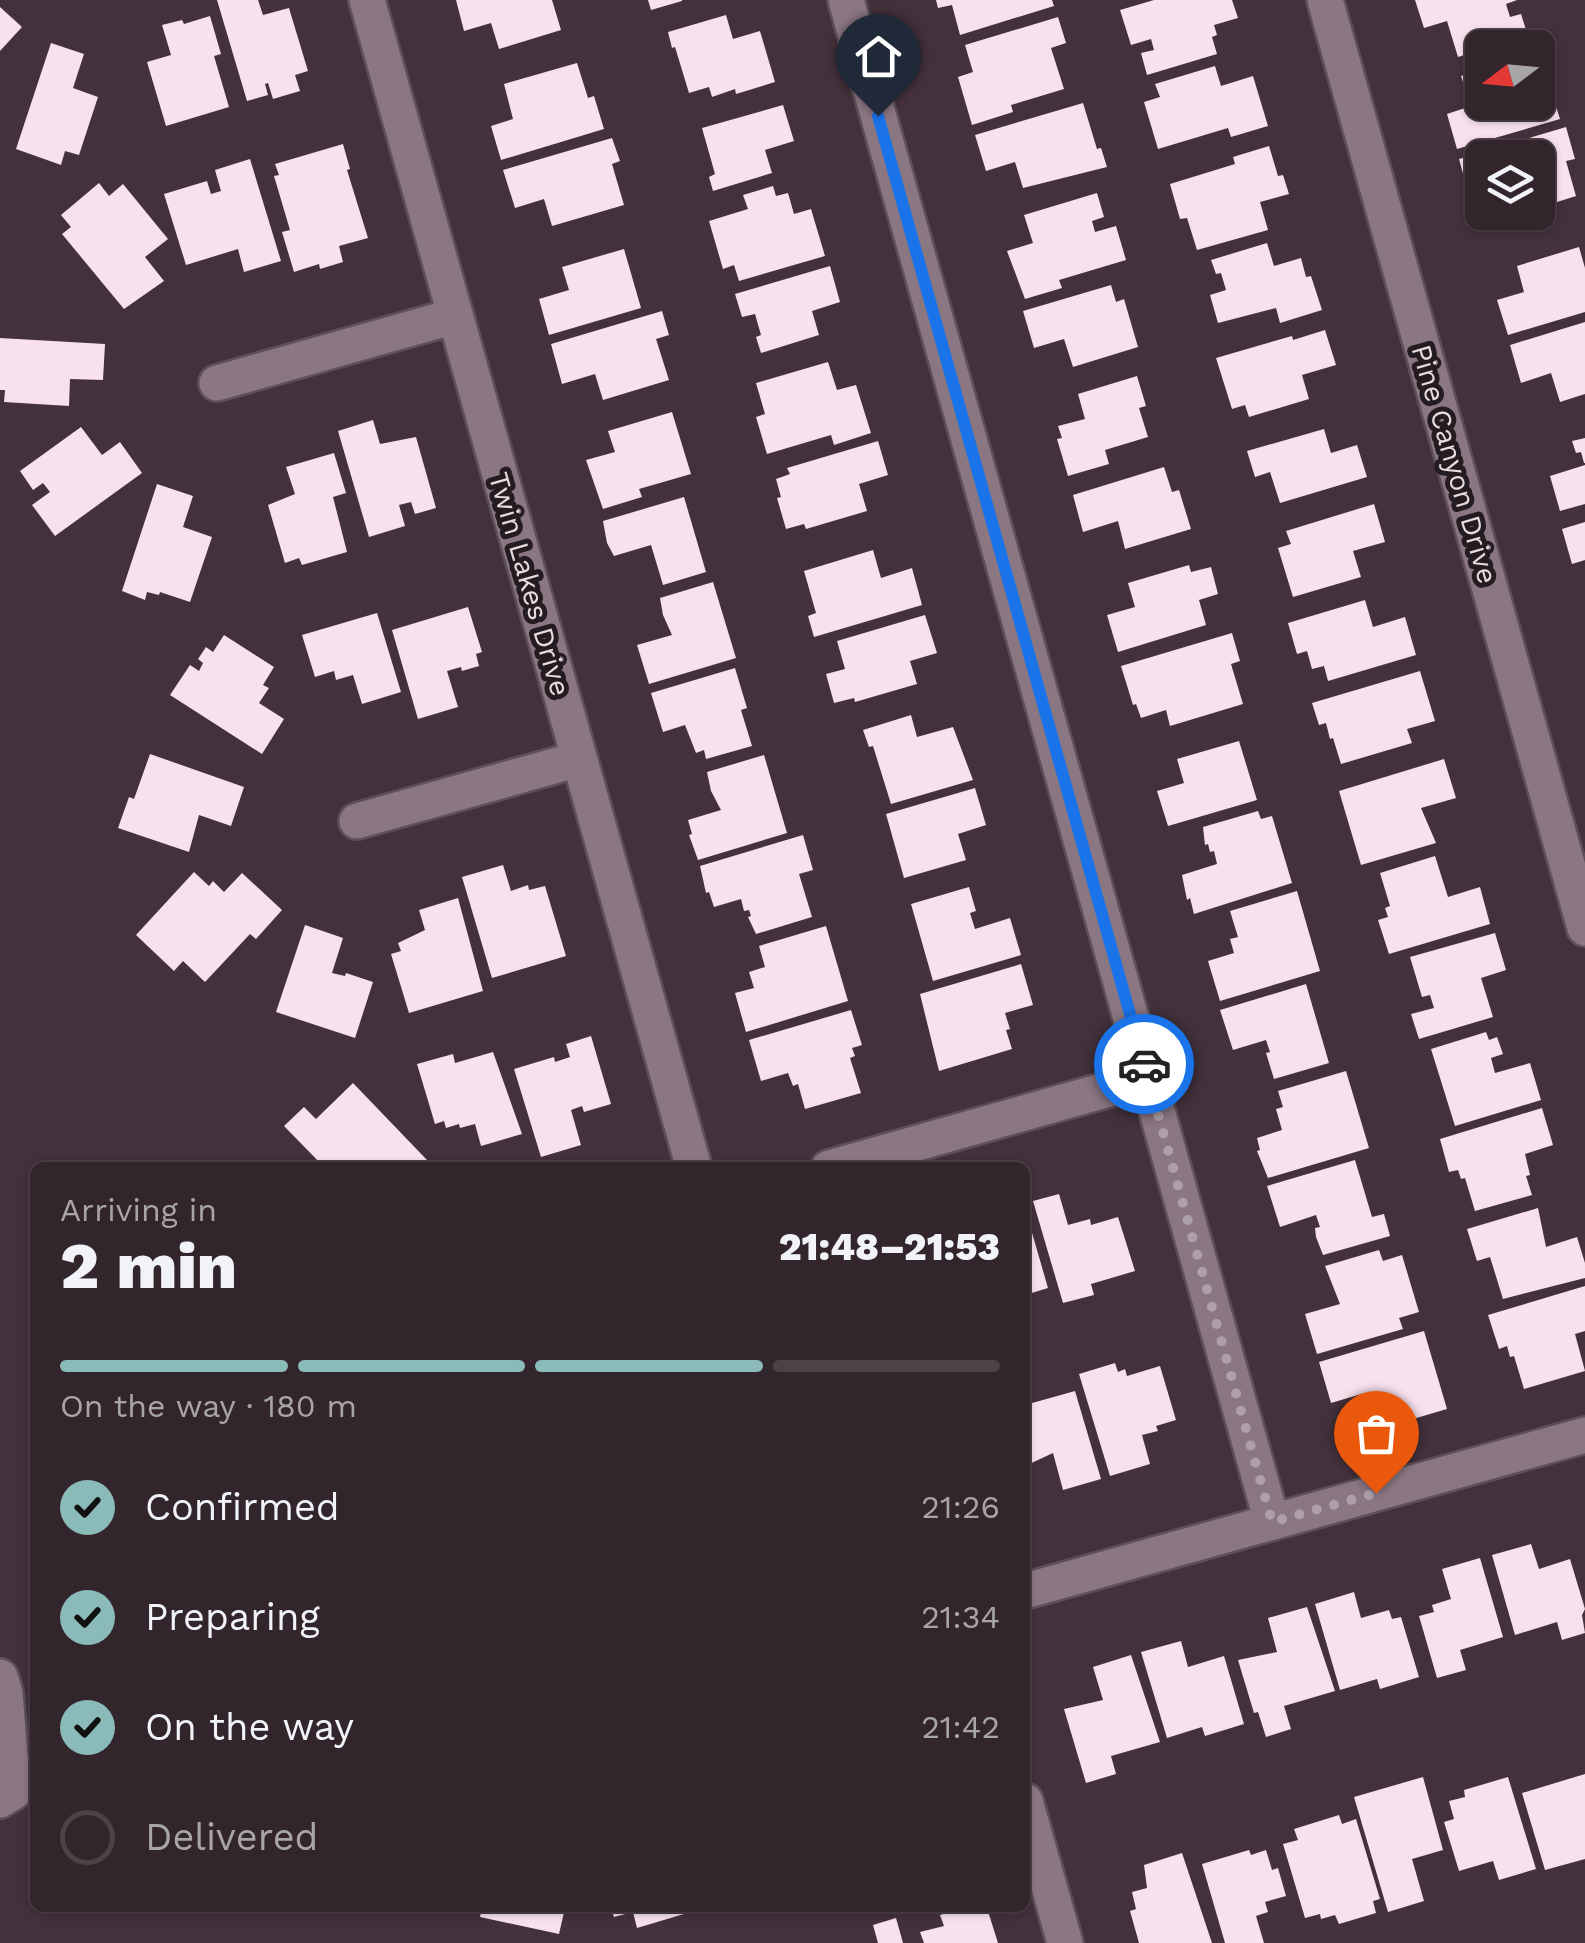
<!DOCTYPE html>
<html lang="en">
<head>
<meta charset="utf-8">
<style>
	:root { --surface:#32252c; --page:#3d3138; --text:#f1f3f6; --muted:#a8a5a9; --line:#4d4248; --accent:#8bbbb9 }
	body { margin:0; font-family:"Work Sans",sans-serif; background:var(--page); color:var(--text); height:100vh; display:flex; flex-direction:column; font-size:38px; white-space:nowrap }
	* { box-sizing:border-box; margin:0 }
	p { font-size:32px; color:var(--muted) }
	.icon { flex:none; width:55px; height:55px; fill:none; stroke:currentColor; stroke-width:2; stroke-linecap:round; stroke-linejoin:round }
	.map { position:relative; flex:1; overflow:hidden }
	.details { position:absolute; left:30px; top:1162px; width:1000px; height:750px; display:flex; flex-direction:column; background:var(--surface); border-radius:15px; box-shadow:0 2px 8px #0004,0 0 0 2px var(--line) }
	.details>* { flex:none }
	.needle { width:65px; rotate:254deg }
	.fabs { position:absolute; left:1465px; top:30px; display:grid; gap:20px }
	.fabs a { display:grid; place-items:center; width:90px; height:90px; border-radius:15px; background:var(--surface); box-shadow:0 2px 8px #0004,0 0 0 2px var(--line); font-size:50px }
	.pin { position:absolute; display:grid; place-items:center; width:85px; height:85px; color:#fff; margin:-102px -42px; border-radius:50% 50% 50% 0; rotate:-45deg; box-shadow:0 0 10px #0007 }
	.pin .icon { rotate:45deg }
	.courier { position:absolute; display:grid; place-items:center; width:100px; height:100px; margin:-50px; border:8px solid #1a73e8; border-radius:50%; background:#fff; color:#222; box-shadow:0 2px 12px #0007 }
	.overview em { font-style:normal; font-weight:800 }
	.overview div { display:flex; flex-direction:column-reverse }
	.overview { display:flex; align-items:center; justify-content:space-between; height:170px; padding:0 30px }
	h1 { font-size:65px; font-weight:800; line-height:75px }
	.bar { display:grid; grid-template-columns:repeat(4,1fr); gap:15px 10px; align-content:center; height:120px; padding:0 30px }
	.bar i { height:12px; border-radius:8px; background:var(--line) }
	.bar .selected { background:var(--accent) }
	.bar p { grid-column:span 4 }
	ol { padding:0 30px; list-style:none }
	li { display:flex; align-items:center; gap:30px; height:110px }
	li p { margin-inline-start:auto }
	li .icon { padding:10px; border-radius:50%; background:var(--accent); color:#111; stroke-width:4 }
	li:last-child { color:var(--muted) }
	li i { width:55px; height:55px; border:5px solid var(--line); border-radius:50% }
	.map>svg:first-child { display:block }
	.building { fill:#f8e1ed }
	.lines { fill:none; stroke-linecap:round; stroke-linejoin:round }
	.street-casing { stroke:#5e5058; stroke-width:40 }
	.street { stroke:#8b7782; stroke-width:35 }
	.done { stroke:#aea0a8; stroke-width:10; stroke-dasharray:0 18 }
	.route { stroke:#1a73e8; stroke-width:12 }
	.labels { text-anchor:middle; stroke-width:10; stroke-linejoin:round; paint-order:stroke }
	.street-label { font-size:28px; fill:#e8dce2; stroke:#241c20 }
</style>
</head>
<body>
<div class="map">
<svg width="1585" height="1943" viewBox="0 0 1585 1943">
	<rect width="100%" height="100%" fill="#43313b"/>
	<!-- building -->
	<path class="building" d="M217 0H258L263 15 289 8 308 71 295 75 300 91 273 99 268 83 265 84 268 95 247 101Z
		M456 0H552L561 30 499 49 491 23 464 31Z
		M648 0H682V1L651 10Z
		M936 0H1052L1054 6 960 35 952 5 938 8Z
		M1154 0H1232L1238 18 1214 25 1217 35 1212 37 1217 54 1147 75 1141 53 1154 50 1151 39 1131 45 1120 10Z
		M1415 0H1517L1506 4 1510 17 1521 14 1528 36 1458 57 1447 21 1424 28Z
		M0 7 22 27 0 51Z
		M726 15 733 39 760 31 775 82 736 94 735 89 712 97 709 87 689 93 675 47 672 48 668 32Z
		M210 16 221 54 214 56 229 107 166 126 147 62 171 55 162 25 182 20 184 24Z
		M1058 17 1066 43 1051 48 1064 89 1011 105 1013 112 972 125 958 77 973 72 965 45Z
		M51 43 84 54 73 88 98 97 79 155 65 151 61 165 16 149Z
		M577 63 588 98 594 96 604 129 501 160 491 126 513 119 504 84Z
		M1215 66 1221 86 1253 76 1268 126 1231 137 1228 128 1158 149 1144 102 1160 97 1155 84Z
		M1482 70V102H1538V87L1549 84 1560 119 1457 149 1447 114 1471 106 1461 76Z
		M1083 103 1097 149 1101 148 1107 167 1023 188 1015 162 986 171 975 135Z
		M783 105 794 141 765 150 772 173 713 191 709 177 715 174 702 128Z
		M1566 127 1575 159 1566 161 1576 196 1538 208V158H1482V205L1477 206 1472 191 1468 192 1459 159Z
		M612 138 620 161 612 164 624 205 552 226 544 199 515 208 503 170Z
		M343 144 350 169 347 170 368 238 339 246 343 262 320 269 319 264 294 272 282 232 290 230 274 176 279 175 275 164Z
		M1269 146 1278 176 1283 175 1289 194 1260 202 1268 230 1197 250 1187 218 1180 219 1170 184 1235 164 1233 157Z
		M250 159 281 261 244 272 238 249 186 265 164 194 207 181 211 194 221 191 215 170Z
		M99 183 109 196 123 184 168 239 145 257 164 281 124 309 62 234 71 227 61 215Z
		M773 186 776 196 788 193 794 214 811 209 825 256 739 281 734 265 723 269 709 221 748 209 743 195Z
		M1097 193 1104 217 1092 221 1095 232 1116 226 1126 260 1059 280 1062 288 1025 299 1007 251 1033 243 1024 215Z
		M1267 243 1274 266 1301 258 1306 277 1311 276 1322 310 1280 323 1276 308 1218 323 1210 295 1226 290 1221 273 1216 274 1211 260Z
		M1579 247 1585 268V312L1508 335 1497 300 1524 292 1517 266Z
		M624 249 641 308 549 335 539 299 569 290 562 267Z
		M830 266 840 302 812 311 819 335 761 353 756 337 761 335 755 314 742 317 735 294Z
		M1111 285 1116 302 1124 299 1138 347 1073 367 1064 339 1034 348 1023 311Z
		M662 311 669 335 656 339 669 380 603 400 595 374 562 384 551 344Z
		M1585 322V394L1560 402 1551 373 1521 383 1510 345Z
		M1325 330 1336 365 1302 375 1309 399 1249 417 1245 405 1232 409 1216 358 1292 336 1293 340Z
		M0 338 105 344 103 380 70 379 69 406 4 402 5 390H0Z
		M828 362 837 390 856 385 871 433 834 445 831 435 767 454 756 417 765 414 756 383Z
		M1137 376 1146 406 1139 408 1148 437 1105 450 1109 464 1068 476 1057 439 1062 438 1058 426 1085 419 1078 394Z
		M672 412 691 474 639 489 642 497 603 509 586 460 615 452 608 431Z
		M373 420 380 444 416 437 436 508 415 514 411 502 399 505 405 526 369 537 338 431Z
		M81 427 102 455 120 442 142 473 55 536 32 505 50 492 43 483 33 490 20 471Z
		M1324 429 1331 453 1357 445 1367 477 1280 503 1270 472 1255 477 1247 451Z
		M1585 438V463H1584L1581 452 1576 453 1572 441Z
		M878 441 888 475 859 484 867 511 806 529 804 524 786 529 777 498 781 497 776 479 790 474 787 468Z
		M334 453 346 493 333 497 347 552 302 565 299 558 285 563 268 505 295 494 286 467Z
		M1585 465V504L1560 511 1550 476Z
		M1164 467 1172 492 1179 490 1191 529 1125 549 1118 521 1083 532 1073 495Z
		M157 484 193 496 183 527 212 537 190 602 160 592 159 595 147 592 145 600 122 591Z
		M684 497 706 572 663 585 651 545 614 556 607 543 603 521Z
		M1374 504 1385 542 1353 551 1361 577 1293 597 1278 548 1291 544 1286 531Z
		M1585 522V560L1572 564 1562 529Z
		M873 550 881 578 912 568 922 605 814 637 808 616 816 613 804 571Z
		M1189 565 1191 572 1211 567 1218 594 1199 600 1206 625 1118 652 1107 615 1135 607 1128 583Z
		M713 582 736 658 649 684 637 645 672 635 663 615 660 598Z
		M1365 600 1373 627 1405 617 1416 655 1328 681 1324 666 1312 669 1307 651 1297 654 1288 623Z
		M468 607 482 652 476 654 479 666 462 671 461 667 447 671 458 707 418 719 392 630Z
		M377 613 401 692 362 704 353 675 336 680 334 671 315 677 302 635Z
		M925 615 937 653 910 661 917 684 855 702 854 698 834 703 826 674 845 669 837 641Z
		M1232 633 1240 661 1231 664 1243 704 1170 726 1166 710 1141 718 1136 704 1133 705 1121 666Z
		M224 635 274 667 263 685 269 688 259 703 284 719 262 754 170 695 190 665 199 671 203 663 198 659 206 647 213 652Z
		M735 668 747 708 741 710 752 746 706 759 704 750 696 753 685 725 663 732 651 693Z
		M1420 671 1435 721 1407 729 1412 743 1341 764 1333 738 1330 739 1326 723 1319 725 1312 703Z
		M911 715 917 737 953 727 973 780 891 804 873 746 869 747 863 730Z
		M1239 741 1257 800 1168 826 1157 791 1184 783 1177 759Z
		M150 754 244 787 231 826 199 815 189 852 118 828 129 797 134 799Z
		M764 755 787 833 698 860 689 835 692 834 688 820 721 810 711 791 707 772Z
		M1444 759 1456 798 1421 808 1436 843 1361 865 1339 791Z
		M975 788 986 825 958 834 966 860 904 878 886 814Z
		M1258 811 1261 819 1272 816 1292 883 1194 914 1190 898 1187 900 1182 875 1217 864 1214 851 1210 852 1208 844 1205 845 1203 827Z
		M803 835 813 870 799 874 812 917 756 934 748 917 751 916 749 910 744 911 741 899 714 907 709 892 706 893 700 866Z
		M1435 856 1448 897 1480 887 1490 924 1389 954 1378 920 1388 917 1385 908 1390 906 1380 873Z
		M503 865 511 891 528 885 529 890 545 886 566 956 492 978 462 877Z
		M194 872 209 886 213 881 224 892 242 873 282 910 256 939 250 934 205 982 183 961 174 971 136 935Z
		M969 887 976 911 970 913 975 929 1010 918 1021 955 933 981 911 904Z
		M1297 891 1320 971 1220 1001 1208 961 1234 953 1230 939 1238 937 1230 911Z
		M458 898 483 991 409 1013 391 954 401 951 398 943 425 930 419 910Z
		M305 925 343 938 332 973 345 976 346 973 373 982 355 1038 276 1012Z
		M826 926 848 1001 746 1032 735 993 754 988 749 972 765 967 759 946Z
		M1495 933 1506 970 1481 978 1493 1017 1419 1039 1411 1014 1434 1008 1430 995 1422 997 1410 957Z
		M1021 964 1033 1005 1005 1013 1010 1029 1006 1030 1012 1049 939 1071 920 994Z
		M1306 984 1329 1063 1274 1079 1266 1053 1270 1052 1266 1040 1233 1050 1220 1010Z
		M851 1010 862 1045 852 1048 855 1056 850 1058 861 1093 805 1109 798 1084 793 1086 788 1073 761 1081 749 1040Z
		M1486 1032 1489 1040 1497 1037 1503 1054 1491 1058 1495 1073 1530 1063 1541 1100 1455 1126 1431 1049Z
		M591 1036 611 1104 584 1112 582 1106 571 1110 581 1145 541 1157 514 1069 554 1057 555 1062 570 1057 566 1044Z
		M493 1052 522 1134 481 1146 475 1124 460 1128 459 1124 446 1128 444 1121 435 1124 417 1064 453 1054 455 1063Z
		M1346 1071 1369 1148 1268 1178 1257 1151 1260 1150 1257 1138 1282 1130 1276 1109 1283 1107 1278 1091Z
		M353 1083 427 1160 419 1168H325L284 1126 304 1107 316 1119Z
		M1542 1108 1553 1145 1525 1154 1530 1175 1526 1176 1532 1195 1475 1211 1465 1178 1461 1179 1458 1170 1449 1172 1440 1139Z
		M1355 1160 1372 1217 1384 1214 1390 1236 1323 1255 1316 1237 1315 1228 1320 1227 1316 1215 1280 1227 1267 1186Z
		M1059 1194 1068 1225 1090 1219 1091 1225 1118 1217 1135 1271 1091 1284 1094 1295 1063 1303 1033 1201Z
		M1538 1208 1546 1247 1577 1237 1585 1263V1278L1503 1299 1490 1257 1477 1261 1467 1229Z
		M1026 1212 1048 1288 1025 1295V1213Z
		M1379 1250 1383 1261 1402 1255 1419 1312 1399 1318 1403 1329 1317 1354 1305 1314 1340 1304 1325 1266Z
		M1585 1286V1331L1575 1334 1585 1371 1524 1389 1514 1356 1510 1357 1507 1346 1499 1349 1488 1315Z
		M1424 1331 1447 1409 1372 1431 1365 1393 1331 1403 1319 1362Z
		M1115 1363 1118 1372 1125 1369 1127 1376 1160 1366 1176 1420 1156 1426 1158 1431 1142 1435 1150 1464 1110 1476 1079 1374Z
		M1075 1391 1101 1479 1063 1490 1053 1453 1025 1466V1405Z
		M1531 1544 1539 1569 1570 1559 1585 1609 1582 1615 1585 1633 1562 1640 1557 1622 1515 1635 1492 1555Z
		M1480 1558 1503 1637 1460 1650 1466 1670 1437 1678 1419 1616 1434 1612 1432 1605 1451 1599 1442 1569Z
		M1354 1592 1361 1618 1389 1610 1392 1619 1401 1617 1419 1677 1380 1689 1377 1679 1340 1690 1315 1604Z
		M1307 1607 1335 1691 1284 1706 1291 1729 1266 1737 1258 1712 1254 1713 1238 1660 1277 1652 1268 1618Z
		M1181 1641 1188 1667 1224 1656 1244 1724 1205 1736 1202 1727 1167 1738 1141 1652Z
		M1131 1655 1160 1742 1111 1756 1116 1774 1086 1783 1064 1709 1103 1700 1093 1667Z
		M1585 1774V1859L1545 1870 1522 1793Z
		M1423 1777 1443 1850 1412 1859 1424 1901 1388 1912 1354 1797Z
		M1508 1777 1536 1869 1499 1880 1493 1861 1459 1871 1444 1822 1454 1819 1449 1801 1465 1797 1464 1790Z
		M1339 1815 1342 1824 1356 1819 1380 1899 1373 1901 1376 1913 1339 1924 1335 1915 1321 1919 1320 1914 1305 1918 1283 1844 1298 1840 1294 1829Z
		M1249 1850 1251 1855 1266 1850 1272 1870 1278 1868 1286 1896 1265 1902 1268 1912 1256 1916 1264 1943H1225L1202 1864Z
		M1182 1853 1212 1943H1139L1130 1911 1136 1909 1132 1892 1147 1888 1144 1865Z
		M482 1908H565L559 1934 480 1917Z
		M611 1908H704L637 1928 633 1912 614 1917Z
		M964 1908H987L998 1943H924L920 1932 944 1926 940 1915Z
		M896 1918 903 1943H878L873 1925Z"/>
	<g class="lines">
		<defs>
			<path id="street" d="M367 0 694 1168
				M846 0 1272 1522
				M1325 0 1585 928
				M217 383 455 316
				M357 821 579 759
				M829 1168 1148 1078
				M1025 1591 1585 1435
				M0 1677 5 1693 13 1792 0 1800
				M1025 1801 1065 1943"/>
		</defs>
		<!-- street casing -->
		<use href="#street" class="street-casing"/>
		<!-- street -->
		<use href="#street" class="street"/>
	</g>
	<g class="lines">
		<!-- done -->
		<path class="done" d="M1144 1064 1272 1522 1376 1493"/>
		<!-- route -->
		<path class="route" d="M878 116 1144 1064"/>
	</g>
	<g class="labels">
		<!-- street labels -->
		<g class="street-label">
			<text transform="translate(1455 464) rotate(74)" y="10">Pine Canyon Drive</text>
			<text transform="translate(530 584) rotate(74)" y="10">Twin Lakes Drive</text>
		</g>
	</g>
</svg>
<div class="fabs">
<a><svg class="needle" viewBox="-14 -14 28 28"><path d="M0-13l5 13h-10z" fill="#e53935"/><path d="M0 13l5-13h-10z" fill="#a8a5a9"/></svg></a>
<a><svg class="icon" aria-label="layers" viewBox="0 0 24 24"><path d="M12 4l9 5-9 5-9-5zM3 14l9 5 9-5"/></svg></a>
</div>
<div class="pin" style="left:1376px;top:1493px;background:#ea580c"><svg class="icon" aria-label="bag" viewBox="0 0 24 24"><path d="M5 8h14l-1 12H6zM9 8a3 3 0 0 1 6 0"/></svg></div>
<div class="pin" style="left:878px;top:116px;background:#1f2937"><svg class="icon" aria-label="home" viewBox="0 0 24 24"><path d="M3 11l9-7 9 7M6 9v11h12V9"/></svg></div>
<div class="courier" style="left:1144px;top:1064px"><svg class="icon" aria-label="car" viewBox="0 0 24 24"><path d="M5 17H2v-5l4-1 3-4h7l3 4 3 1v5h-3M9 17h6M6 11h13"/><circle cx="7" cy="17" r="2"/><circle cx="17" cy="17" r="2"/></svg></div>
<section class="details">
<div class="overview"><div><h1>2 min</h1><p>Arriving in</p></div><em>21:48–21:53</em></div>
<div class="bar"><i class="selected"></i><i class="selected"></i><i class="selected"></i><i></i><p>On the way · 180 m</p></div>
<ol>
<li><svg class="icon" aria-label="check" viewBox="0 0 24 24"><path d="M5 12l5 5 9-10"/></svg>Confirmed<p>21:26</p></li>
<li><svg class="icon" aria-label="check" viewBox="0 0 24 24"><path d="M5 12l5 5 9-10"/></svg>Preparing<p>21:34</p></li>
<li><svg class="icon" aria-label="check" viewBox="0 0 24 24"><path d="M5 12l5 5 9-10"/></svg>On the way<p>21:42</p></li>
<li><i></i>Delivered</li>
</ol>
</section>
</div>
</body>
</html>
